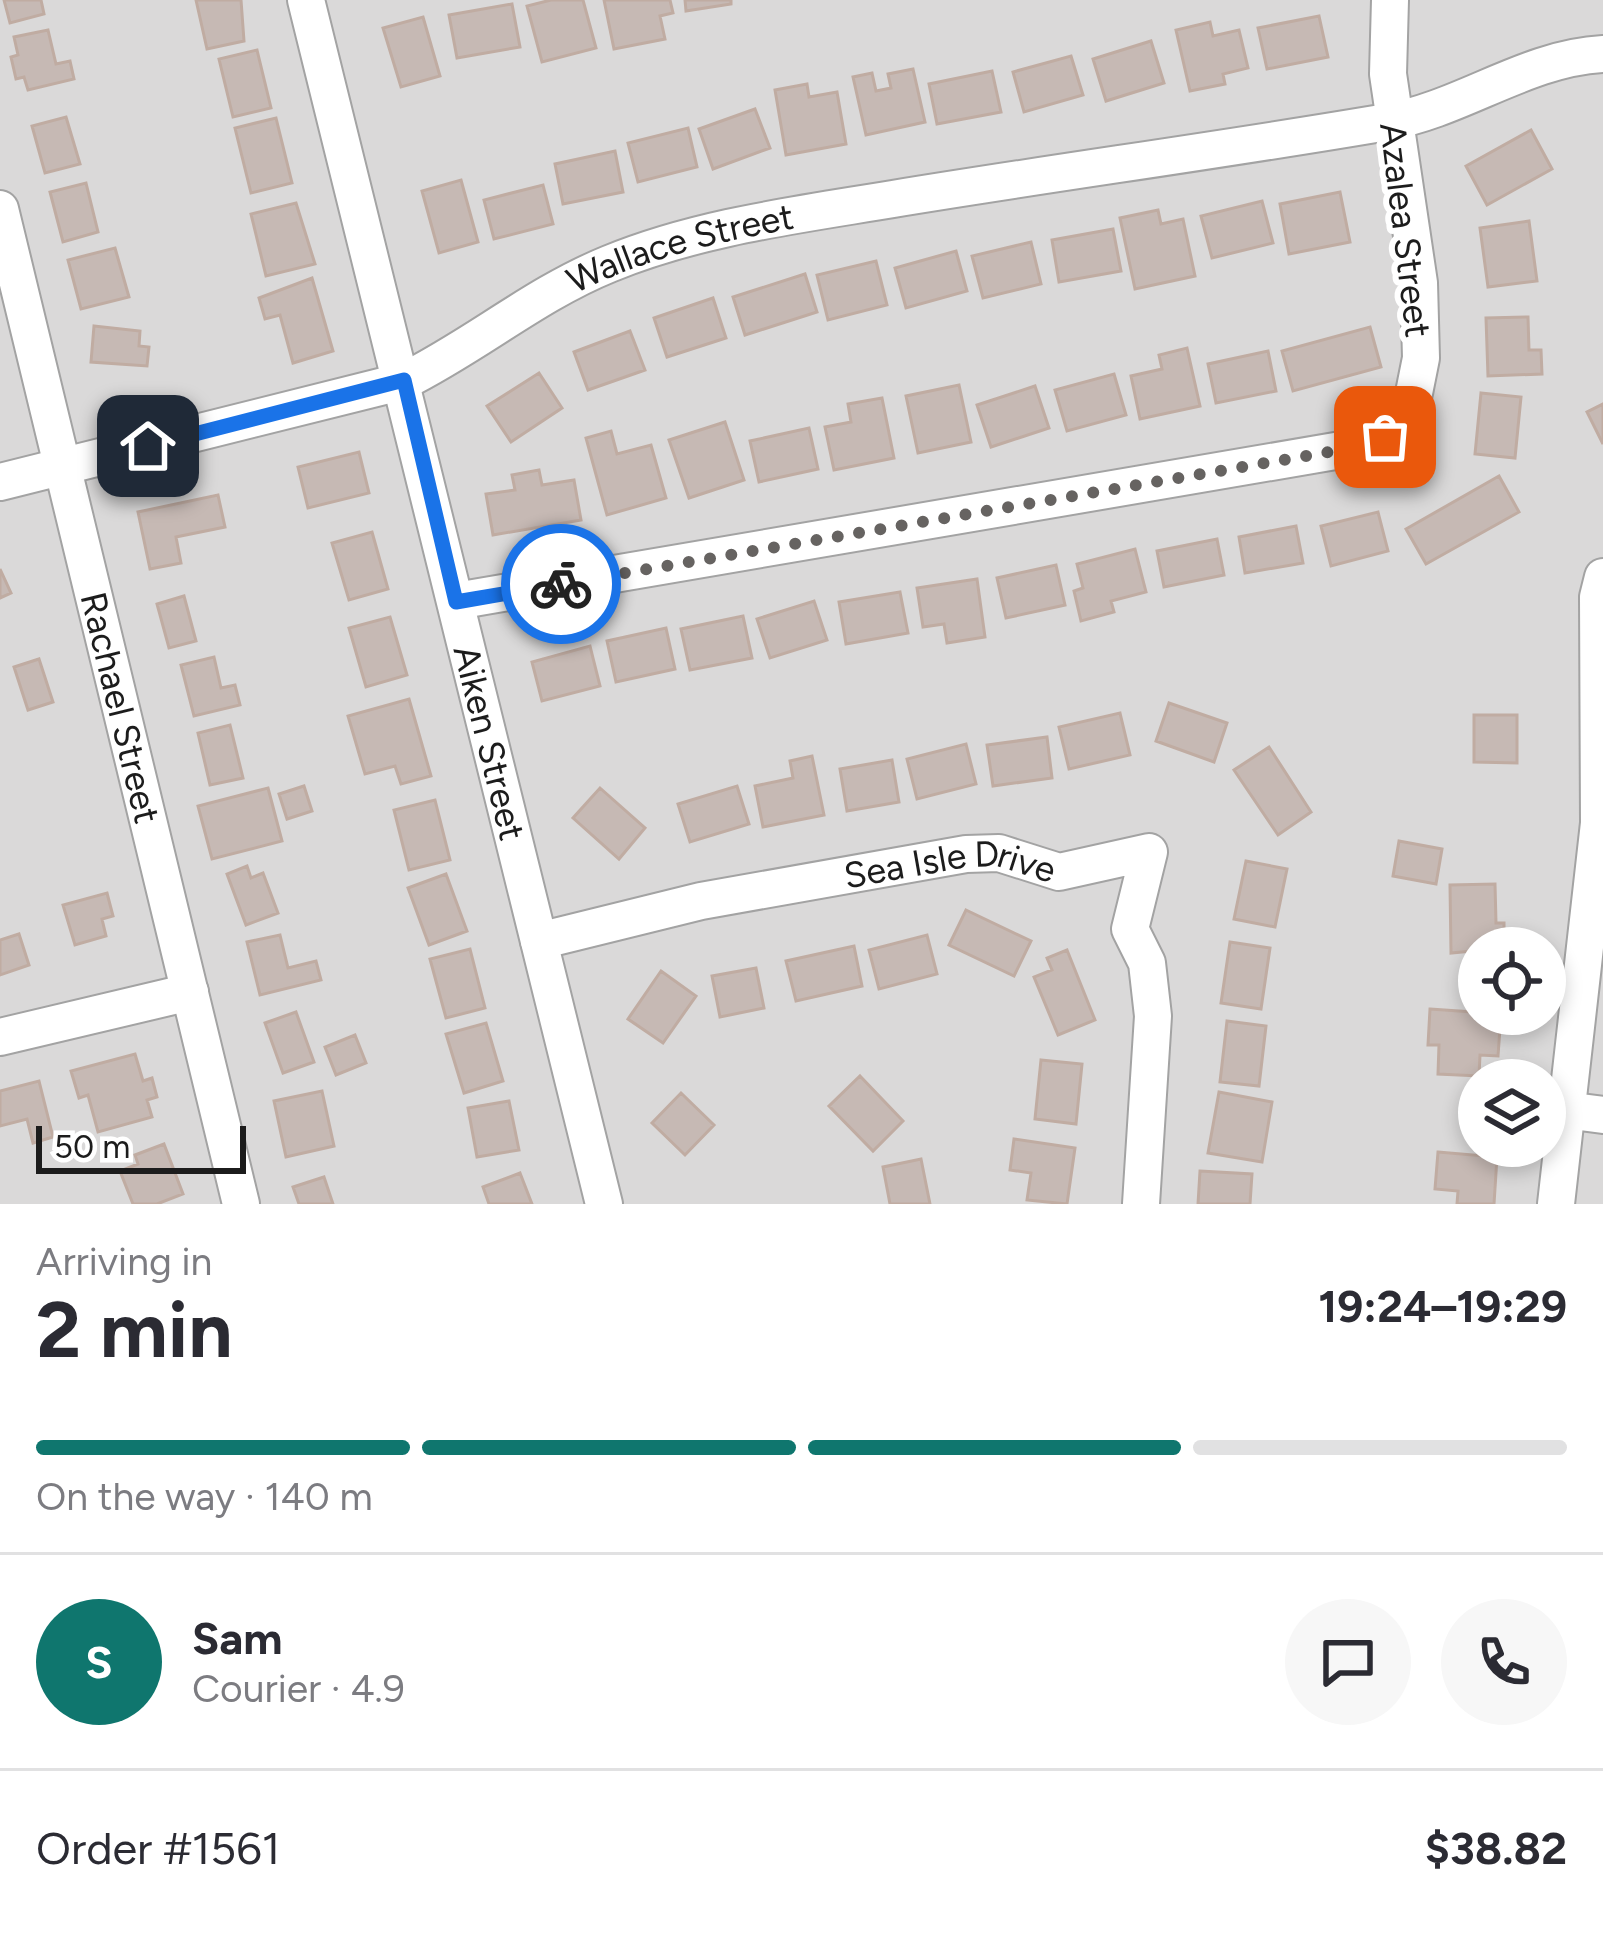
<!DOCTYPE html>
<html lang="en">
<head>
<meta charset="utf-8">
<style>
	:root { --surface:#fff; --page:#f7f7f7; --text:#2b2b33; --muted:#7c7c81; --line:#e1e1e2; --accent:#0f766e }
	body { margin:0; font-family:Figtree,sans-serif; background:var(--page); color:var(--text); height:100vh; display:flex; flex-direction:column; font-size:45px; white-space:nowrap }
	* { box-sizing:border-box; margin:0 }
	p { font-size:39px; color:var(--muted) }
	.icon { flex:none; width:66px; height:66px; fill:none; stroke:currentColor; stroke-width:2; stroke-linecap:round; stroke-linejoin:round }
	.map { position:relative; height:1204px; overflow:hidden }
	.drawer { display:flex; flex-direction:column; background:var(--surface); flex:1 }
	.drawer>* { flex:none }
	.fabs { position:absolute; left:1458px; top:927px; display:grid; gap:24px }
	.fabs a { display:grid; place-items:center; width:108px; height:108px; border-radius:50%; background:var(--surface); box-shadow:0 6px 18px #0003; font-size:60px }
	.scale { position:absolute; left:36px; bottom:30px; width:210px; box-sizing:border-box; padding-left:12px; border:6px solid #1c1c1c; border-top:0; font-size:33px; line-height:42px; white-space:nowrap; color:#1c1c1c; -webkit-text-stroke:9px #fff; paint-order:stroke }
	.pin { position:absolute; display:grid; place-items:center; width:102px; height:102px; color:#fff; margin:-51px; border-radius:24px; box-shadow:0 6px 18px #0006 }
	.courier { position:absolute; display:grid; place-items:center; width:120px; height:120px; margin:-60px; border:9px solid #1a73e8; border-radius:50%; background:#fff; color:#222; box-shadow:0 3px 15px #0007 }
	.overview em { font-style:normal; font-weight:700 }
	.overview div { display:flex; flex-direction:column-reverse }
	.overview { display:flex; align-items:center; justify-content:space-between; height:204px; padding:0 36px }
	h1 { font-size:78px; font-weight:700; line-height:90px }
	.bar { display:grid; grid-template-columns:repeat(4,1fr); gap:18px 12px; align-content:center; height:144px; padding:0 36px }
	.bar i { height:15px; border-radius:9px; background:var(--line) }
	.bar .on { background:var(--accent) }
	.bar p { grid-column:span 4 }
	.line { display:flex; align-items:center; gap:30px; padding:0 36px; border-top:3px solid var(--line) }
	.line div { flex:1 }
	.round { display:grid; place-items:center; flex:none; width:126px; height:126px; border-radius:63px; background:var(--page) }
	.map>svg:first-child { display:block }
	.residential { fill:#dad9d9; fill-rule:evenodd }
	.building { fill:#c6b9b4; stroke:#c0aca2; stroke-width:3 }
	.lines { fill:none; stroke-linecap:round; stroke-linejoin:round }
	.minor-casing { stroke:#a3a3a3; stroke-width:40 }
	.minor { stroke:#fff; stroke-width:36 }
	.done { stroke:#666361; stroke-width:12; stroke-dasharray:0 21.6 }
	.route { stroke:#1a73e8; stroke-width:15 }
	.labels { text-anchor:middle; stroke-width:12; stroke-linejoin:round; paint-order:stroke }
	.street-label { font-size:36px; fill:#1c1c1c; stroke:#fff }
</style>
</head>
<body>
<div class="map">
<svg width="1603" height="1204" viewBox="0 0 1603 1204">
	<rect width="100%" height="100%" fill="#eee8e0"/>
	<!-- residential -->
	<path class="residential" d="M0 0H1603V1204H0ZM1479 948H1545V1014H1479ZM1479 1080H1545V1146H1479Z"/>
	<!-- building -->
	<path class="building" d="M4 0H41L44 14 10 23Z
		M196 0H241L244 41 207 49Z
		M551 0H583L596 48 542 62 527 6Z
		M604 0H670L673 13 660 16 665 39 614 49Z
		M685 0H731V4L686 11Z
		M512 4 520 47 457 58 449 15Z
		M1319 16 1328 57 1267 69 1258 28Z
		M423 17 440 76 401 87 383 28Z
		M1210 22 1213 36 1239 30 1248 68 1223 74 1225 84 1190 91 1176 30Z
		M48 30 56 64 70 61 74 79 28 90 24 77 16 79 11 57 18 55 14 37Z
		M1151 41 1164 83 1106 101 1093 59Z
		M257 50 271 108 233 117 219 59Z
		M1071 56 1083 95 1024 112 1013 72Z
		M913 69 925 122 866 135 853 77 872 73 876 91 891 88 888 74Z
		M992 71 1001 112 937 124 929 84Z
		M807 84 809 97 837 92 846 144 786 155 775 90Z
		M755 109 770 148 713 169 699 129Z
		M66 117 80 164 45 173 32 126Z
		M276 118 292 183 251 193 235 128Z
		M688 128 697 167 638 182 628 143Z
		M1531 130 1552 169 1487 205 1466 166Z
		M615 151 623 192 563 204 555 164Z
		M461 180 478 242 439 253 422 191Z
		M86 183 98 232 63 242 50 192Z
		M543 185 553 224 494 239 484 200Z
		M1340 192 1350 242 1289 254 1280 204Z
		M1262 201 1273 243 1212 258 1201 216Z
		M296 203 315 264 266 276 251 214Z
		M1158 210 1161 224 1183 219 1195 276 1135 289 1120 218Z
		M1529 221 1537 281 1488 287 1480 228Z
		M1113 229 1121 271 1059 282 1052 240Z
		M1031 242 1041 284 983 298 972 256Z
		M115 248 129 297 81 309 68 260Z
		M956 251 967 291 906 308 895 268Z
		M876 261 887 305 828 320 817 275Z
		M805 274 817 312 745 335 733 297Z
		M312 278 333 351 293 363 280 315 265 319 259 298Z
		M713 298 726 338 667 357 654 318Z
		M1528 317 1529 350H1541L1542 374 1488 376 1486 318Z
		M94 326 140 331 139 346 149 347 147 366 91 362Z
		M1370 327 1381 367 1293 391 1282 351Z
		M630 331 645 370 588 390 574 352Z
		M1187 348 1200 406 1140 419 1131 376 1162 369 1159 355Z
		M1268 351 1276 391 1216 403 1208 364Z
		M539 373 562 408 511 442 487 406Z
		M1114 374 1126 415 1067 431 1055 390Z
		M959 385 971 442 918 453 906 396Z
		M1035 386 1049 428 991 447 977 405Z
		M1481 393 1521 397 1515 458 1475 454Z
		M882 398 894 458 834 470 825 427 851 422 848 404Z
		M1603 404V444L1587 412Z
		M725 422 744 480 689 498 669 440Z
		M809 428 818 469 759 482 750 441Z
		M611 431 617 454 651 445 666 498 607 515 586 438Z
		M359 452 369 493 308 508 298 467Z
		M539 470 542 485 574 480 581 520 493 535 486 494 515 490 512 475Z
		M1499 476 1519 512 1426 564 1406 529Z
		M218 495 225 527 176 537 181 563 150 569 138 512Z
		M1378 512 1388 551 1331 566 1321 526Z
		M1296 526 1303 563 1245 573 1239 537Z
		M372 532 388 589 349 600 332 543Z
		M1217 539 1224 575 1164 587 1157 551Z
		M1135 549 1146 592 1111 601 1114 612 1081 621 1074 591 1083 588 1077 564Z
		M1056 565 1065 605 1006 618 997 578Z
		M0 569 11 593 0 598Z
		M977 579 985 637 947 643 944 624 923 627 917 588Z
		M900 592 908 633 846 644 839 602Z
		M184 596 196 641 169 648 157 604Z
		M814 601 827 640 770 658 757 619Z
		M743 616 752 658 690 670 681 629Z
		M390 617 407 675 366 687 349 628Z
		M666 628 675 669 616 682 607 641Z
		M590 646 600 686 542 701 532 662Z
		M214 657 221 688 235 685 240 705 194 716 181 665Z
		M39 659 53 702 28 710 14 667Z
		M409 699 431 776 401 784 395 766 365 774 348 716Z
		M1169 703 1227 723 1214 762 1156 741Z
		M1120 713 1130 755 1069 769 1059 727Z
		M1474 715H1517V763L1474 762Z
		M230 725 243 778 210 785 198 733Z
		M1047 737 1052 778 993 786 987 745Z
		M966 744 976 784 917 799 907 759Z
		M1269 747 1311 812 1278 835 1234 770Z
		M812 756 824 815 763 827 755 786 793 778 790 761Z
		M892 760 899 802 847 811 840 769Z
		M304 786 312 811 287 819 279 794Z
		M737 786 749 824 690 842 678 804Z
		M268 788 282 841 212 859 198 806Z
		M600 788 645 828 619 859 573 818Z
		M435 800 450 860 409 870 394 810Z
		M1399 841 1442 849 1436 884 1393 876Z
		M1246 861 1287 869 1275 927 1234 919Z
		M247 866 251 878 263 873 278 913 246 925 227 874Z
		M446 874 467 931 429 945 408 888Z
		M1495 884 1496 923H1504V948L1451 953 1450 885Z
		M107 893 113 916 102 919 106 936 75 945 63 905Z
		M966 910 1031 941 1014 976 949 945Z
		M19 934 29 965 0 975V940Z
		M280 935 288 968 316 961 321 980 260 995 247 942Z
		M927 935 937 974 879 989 869 950Z
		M1230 942 1270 948 1261 1009 1221 1003Z
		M854 946 862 986 796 1001 786 961Z
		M470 949 485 1008 446 1018 430 959Z
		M1067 950 1095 1020 1058 1035 1034 977 1052 970 1047 958Z
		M756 968 764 1008 720 1017 712 976Z
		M661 971 696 996 663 1043 628 1019Z
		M1430 1009 1501 1014 1498 1056 1480 1055 1479 1076 1438 1074 1439 1045H1428Z
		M296 1012 314 1062 283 1073 265 1023Z
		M1227 1021 1266 1026 1259 1086 1220 1082Z
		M486 1023 503 1081 464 1093 446 1034Z
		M355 1035 366 1063 336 1075 325 1047Z
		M135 1054 143 1081 152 1078 157 1097 147 1100 152 1117 98 1132 88 1095 79 1098 71 1071Z
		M1041 1060 1082 1064 1076 1124 1035 1119Z
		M860 1076 903 1121 873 1151 829 1106Z
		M39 1081 53 1137 33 1143 27 1119 0 1126V1091Z
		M322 1091 334 1146 286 1157 274 1101Z
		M1219 1092 1272 1102 1262 1162 1208 1153Z
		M681 1093 714 1125 685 1155 652 1123Z
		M509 1101 519 1150 477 1157 468 1108Z
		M1014 1139 1075 1148 1067 1204 1027 1200 1031 1173 1010 1170Z
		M164 1144 183 1194 157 1204H133L120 1171 138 1164 135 1155Z
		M1438 1152 1497 1157 1494 1204H1457L1458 1191 1435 1189Z
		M921 1159 930 1204H890L883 1167Z
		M1200 1171 1252 1174 1250 1204H1198Z
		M520 1173 532 1204H489L483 1187Z
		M324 1177 333 1204H299L293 1187Z"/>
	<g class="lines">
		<defs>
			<g id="minor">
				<path id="s1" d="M306 0 604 1204"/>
				<path id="s2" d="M0 209 241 1204"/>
				<path id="s3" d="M0 482 404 381C475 346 535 294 609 264 699 227 797 215 893 199 1057 172 1223 150 1387 122 1462 109 1526 58 1603 54"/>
				<path d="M456 601 1347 449 1395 430 1411 408 1421 358 1419 283 1388 74 1390 0"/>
				<path id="s4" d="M539 941 701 901 966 854 999 853 1059 872 1149 852 1130 929 1147 963 1153 1016 1141 1204"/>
				<path d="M0 1037 190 992"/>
				<path d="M1565 1110 1603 1115"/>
				<path d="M1556 1204 1599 823 1598 597 1603 577"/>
			</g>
		</defs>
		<!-- minor casing -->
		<use href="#minor" class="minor-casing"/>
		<!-- minor -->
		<use href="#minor" class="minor"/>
	</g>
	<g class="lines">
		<!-- done -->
		<path class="done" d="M561 584 1347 449 1385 437"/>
		<!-- route -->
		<path class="route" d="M148 446 404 380 456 602 561 584"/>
	</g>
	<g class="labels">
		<!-- street labels -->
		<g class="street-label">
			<text transform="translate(1406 230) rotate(83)" y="13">Azalea Street</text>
			<text dy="13" stroke="none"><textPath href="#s3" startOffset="726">Wallace Street</textPath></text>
			<text dy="13" stroke="none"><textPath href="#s2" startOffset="513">Rachael Street</textPath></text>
			<text dy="13" stroke="none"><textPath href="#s1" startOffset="765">Aiken Street</textPath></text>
			<text dy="13" stroke="none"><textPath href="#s4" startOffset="420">Sea Isle Drive</textPath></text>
		</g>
	</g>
</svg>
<div class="fabs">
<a><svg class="icon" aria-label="locate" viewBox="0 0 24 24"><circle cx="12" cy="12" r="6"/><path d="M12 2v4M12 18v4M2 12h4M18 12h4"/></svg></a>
<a><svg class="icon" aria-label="layers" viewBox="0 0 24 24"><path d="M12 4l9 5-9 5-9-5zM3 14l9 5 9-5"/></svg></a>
</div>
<div class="scale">50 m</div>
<div class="pin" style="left:1385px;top:437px;background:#ea580c"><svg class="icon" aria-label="bag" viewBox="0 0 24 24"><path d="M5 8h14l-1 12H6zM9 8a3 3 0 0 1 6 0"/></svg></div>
<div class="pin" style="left:148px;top:446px;background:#1f2937"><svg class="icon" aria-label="home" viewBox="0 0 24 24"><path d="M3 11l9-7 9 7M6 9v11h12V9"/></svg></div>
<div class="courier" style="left:561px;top:584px"><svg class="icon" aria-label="bike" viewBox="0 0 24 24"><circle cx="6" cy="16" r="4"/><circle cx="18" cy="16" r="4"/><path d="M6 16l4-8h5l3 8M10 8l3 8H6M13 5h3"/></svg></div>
</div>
<section class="drawer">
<div class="overview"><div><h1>2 min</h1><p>Arriving in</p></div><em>19:24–19:29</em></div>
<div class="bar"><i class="on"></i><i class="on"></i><i class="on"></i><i></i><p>On the way · 140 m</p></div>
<div class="line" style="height:216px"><b class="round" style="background:var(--accent);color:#fff">S</b><div><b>Sam</b><p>Courier · 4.9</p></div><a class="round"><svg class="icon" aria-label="chat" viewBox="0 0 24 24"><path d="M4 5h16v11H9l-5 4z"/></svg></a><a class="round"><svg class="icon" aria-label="phone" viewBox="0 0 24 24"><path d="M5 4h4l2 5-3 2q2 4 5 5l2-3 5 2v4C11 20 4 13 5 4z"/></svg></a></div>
<div class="line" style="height:156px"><div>Order #1561</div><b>$38.82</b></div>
</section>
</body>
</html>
